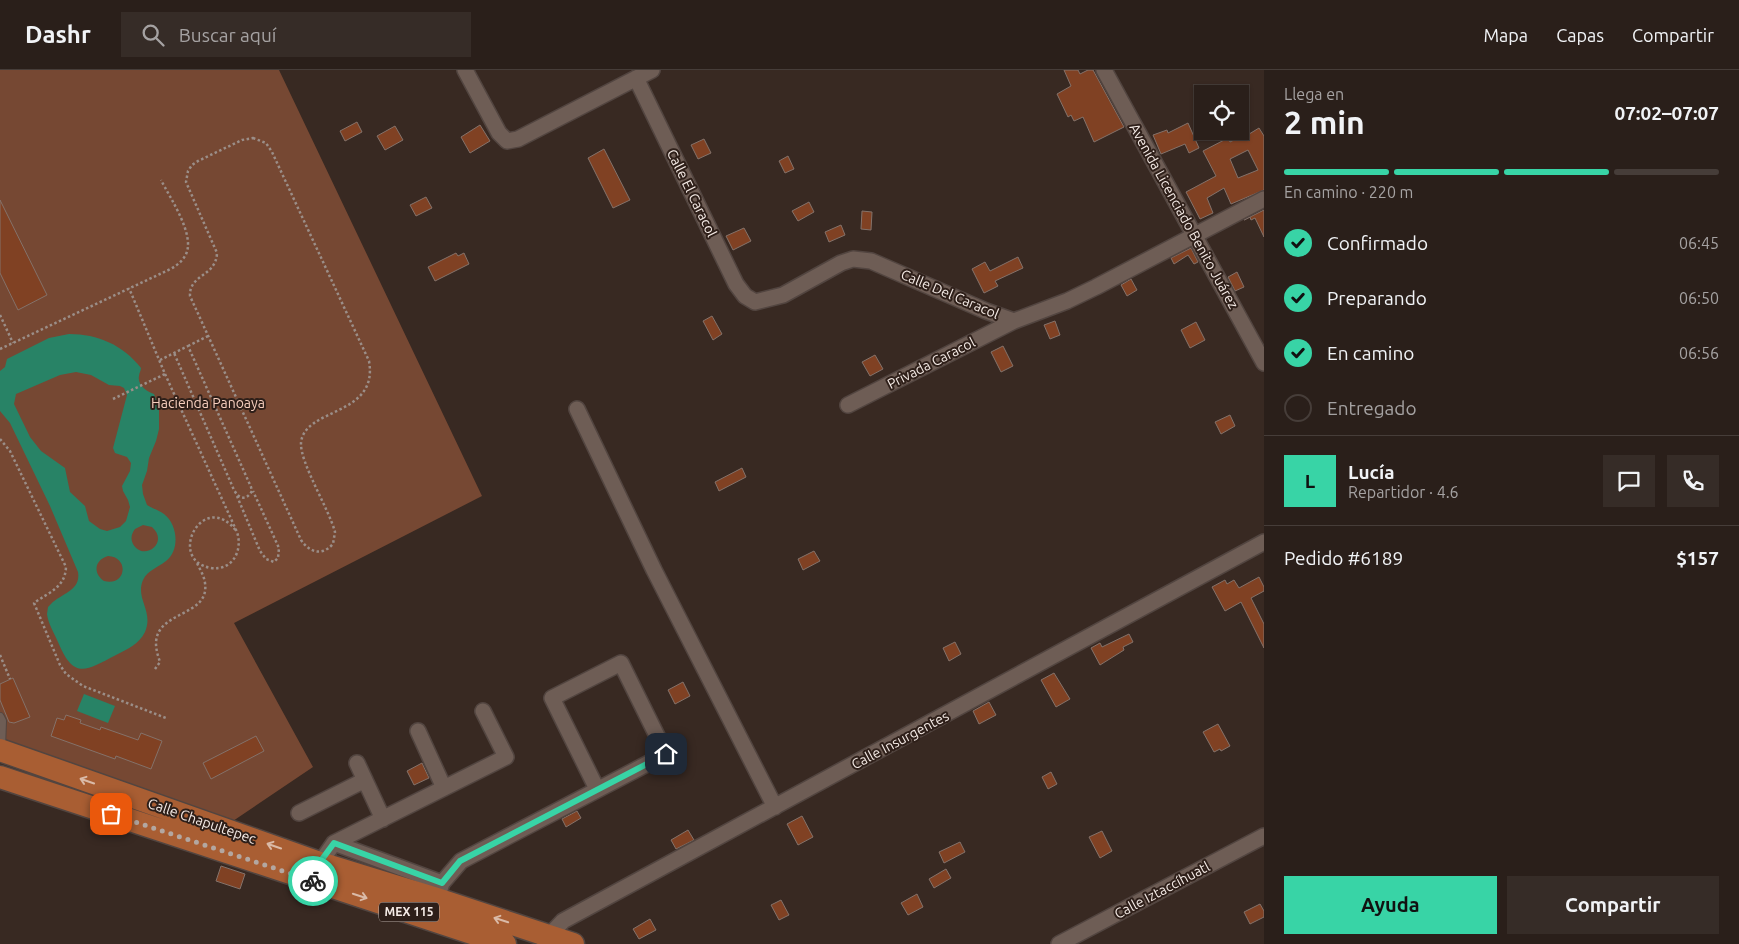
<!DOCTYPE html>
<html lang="es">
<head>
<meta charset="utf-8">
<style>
	:root { --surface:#2a1f1a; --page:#362c27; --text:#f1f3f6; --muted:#a5a2a2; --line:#463d39; --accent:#38d4a6 }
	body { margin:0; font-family:Ubuntu,sans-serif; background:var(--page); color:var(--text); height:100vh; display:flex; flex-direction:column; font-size:19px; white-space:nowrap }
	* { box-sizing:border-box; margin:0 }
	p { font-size:16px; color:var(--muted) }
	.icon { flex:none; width:28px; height:28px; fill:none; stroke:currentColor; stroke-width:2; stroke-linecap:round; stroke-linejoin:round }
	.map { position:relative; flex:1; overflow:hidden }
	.details { display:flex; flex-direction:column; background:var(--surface); width:475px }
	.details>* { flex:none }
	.controls { position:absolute; left:1194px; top:15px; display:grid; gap:10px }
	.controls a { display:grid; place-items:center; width:55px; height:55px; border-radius:0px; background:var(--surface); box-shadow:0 1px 4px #0004,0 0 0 1px var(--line); font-size:25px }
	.pin { position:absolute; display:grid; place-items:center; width:42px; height:42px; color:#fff; margin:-21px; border-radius:10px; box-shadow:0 2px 8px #0006 }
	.courier { position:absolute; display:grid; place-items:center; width:50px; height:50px; margin:-25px; border:4px solid #38d4a6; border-radius:50%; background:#fff; color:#222; box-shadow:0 1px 6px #0007 }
	.headline em { font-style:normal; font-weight:600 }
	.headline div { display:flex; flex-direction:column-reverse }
	.headline { display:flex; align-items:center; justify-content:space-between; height:85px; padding:0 20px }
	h1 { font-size:32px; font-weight:600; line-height:38px }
	.bar { display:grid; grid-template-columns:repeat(4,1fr); gap:8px 5px; align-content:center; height:60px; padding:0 20px }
	.bar i { height:6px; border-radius:4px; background:var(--line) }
	.bar .on { background:var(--accent) }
	.bar p { grid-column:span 4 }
	.line { display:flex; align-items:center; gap:12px; padding:0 20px; border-top:1px solid var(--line) }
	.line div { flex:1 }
	.round { display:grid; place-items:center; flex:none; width:52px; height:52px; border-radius:0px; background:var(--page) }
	ol { padding:0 20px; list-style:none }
	li { display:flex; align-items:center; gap:15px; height:55px }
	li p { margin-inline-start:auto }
	li .icon { padding:5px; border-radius:50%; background:var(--accent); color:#111; stroke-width:4 }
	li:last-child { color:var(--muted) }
	li i { width:28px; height:28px; border:2px solid var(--line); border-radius:50% }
	.cta { display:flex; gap:10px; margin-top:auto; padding:10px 20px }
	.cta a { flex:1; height:58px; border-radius:0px; background:var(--accent); color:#111; font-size:20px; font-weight:600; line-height:58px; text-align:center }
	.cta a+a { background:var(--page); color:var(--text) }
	header { display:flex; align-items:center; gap:30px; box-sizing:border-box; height:70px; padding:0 25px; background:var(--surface); border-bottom:1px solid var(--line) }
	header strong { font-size:24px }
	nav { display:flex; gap:28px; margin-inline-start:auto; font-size:18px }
	.search { width:350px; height:45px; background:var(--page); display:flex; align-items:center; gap:12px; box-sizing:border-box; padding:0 18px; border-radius:0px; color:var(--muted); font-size:19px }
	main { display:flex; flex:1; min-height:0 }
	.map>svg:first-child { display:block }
	.green { fill:#764833 }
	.water { fill:#288366; fill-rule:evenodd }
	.building { fill:#804123; stroke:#84726a; fill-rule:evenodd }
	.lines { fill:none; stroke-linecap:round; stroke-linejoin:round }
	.service-casing { stroke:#524540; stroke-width:10 }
	.minor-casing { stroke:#524540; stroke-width:18 }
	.primary-casing { stroke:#524540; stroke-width:25 }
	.path { stroke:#9b8e88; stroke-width:2.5; stroke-dasharray:2.5 2.5; stroke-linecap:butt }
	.service { stroke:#6e5d55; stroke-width:8 }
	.minor { stroke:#6e5d55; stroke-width:15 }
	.primary { stroke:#a95e33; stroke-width:22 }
	.oneway { stroke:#dabaa7 }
	.done { stroke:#b3a7a1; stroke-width:5; stroke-dasharray:0 9 }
	.route { stroke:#38d4a6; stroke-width:6 }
	.labels { text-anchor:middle; stroke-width:4; stroke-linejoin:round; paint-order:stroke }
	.shield { fill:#2e1f19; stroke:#b9aea8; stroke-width:1 }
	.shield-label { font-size:12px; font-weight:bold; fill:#f5ebe6 }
	.street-label { font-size:14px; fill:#f5ebe6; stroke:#2e1f19 }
	.park-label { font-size:14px; fill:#f7cfbe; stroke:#2e1f19 }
</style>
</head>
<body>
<header>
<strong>Dashr</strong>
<div class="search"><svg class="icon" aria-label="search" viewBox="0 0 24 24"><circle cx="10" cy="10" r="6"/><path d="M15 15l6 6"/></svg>Buscar aquí</div>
<nav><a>Mapa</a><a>Capas</a><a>Compartir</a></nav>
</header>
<main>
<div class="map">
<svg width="1264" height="874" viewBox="0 0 1264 874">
	<rect width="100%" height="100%" fill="#382922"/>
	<!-- green -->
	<path class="green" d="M0 0H279L482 426 234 553 313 697 230 753 0 673Z"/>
	<!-- water -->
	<path class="water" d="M69 264C98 264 123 275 141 298 141 301 139 303 139 306 137 315 147 322 154 324L159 336V359L156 371 149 388 147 401 142 415 143 424 147 435C153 439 159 440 164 444 178 455 180 480 166 491 157 498 148 500 143 510 135 529 154 541 145 562 139 574 128 579 116 585 85 601 74 610 58 572 54 563 48 553 47 544L48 537 51 534C62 523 81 521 78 502L50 436 10 353 0 341V301L5 297 7 289 49 268ZM76 302 91 305 109 315 120 316 124 318 127 325 113 378 115 383 127 387 131 393 130 401 122 416 123 421 128 430 130 437 126 451 120 457 107 461 100 459 89 451 85 436 70 422 65 398 41 381 30 367 14 334 16 324 60 305ZM143 455 152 457C170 473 143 492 133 474 130 468 132 463 135 459ZM108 486C130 487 126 517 104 511 93 504 94 490 108 486Z
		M84 624 115 636 108 653 77 641Z"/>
	<!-- building -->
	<path class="building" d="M1064 0H1078L1080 4 1088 0H1093L1124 57 1094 72 1083 47 1074 51 1071 45 1068 47 1057 24 1071 16Z
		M357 52 362 62 345 71 340 61Z
		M1188 53 1199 78 1189 83 1185 74 1161 84 1153 65 1167 60 1168 63Z
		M480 55 490 71 470 83 461 67Z
		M395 56 403 70 385 80 377 66Z
		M1259 58 1264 66V120L1231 134 1224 118 1207 128 1213 143 1200 149 1186 122 1216 106 1203 81 1228 68 1230 72 1240 67 1241 69ZM1248 80 1258 100 1238 108 1230 89Z
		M704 69 711 83 698 89 691 75Z
		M604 79 630 130 613 138 588 88Z
		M788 86 794 99 785 103 779 91Z
		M426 127 432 138 416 146 410 135Z
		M0 130 47 225 18 240 0 203Z
		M809 132 814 142 798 151 792 141Z
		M1264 140V167L1255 148 1251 150 1250 147 1244 150Z
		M862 141 872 142 871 160 861 159Z
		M841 155 845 165 829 172 825 162Z
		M744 158 751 171 733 180 726 166Z
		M1191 178 1198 192 1194 194 1188 185 1174 194 1171 188Z
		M456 183 458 186 464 183 469 194 435 211 428 197Z
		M1018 187 1023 198 995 211 998 216 984 223 972 199 985 192 990 201Z
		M1237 202 1244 217 1235 221 1228 207Z
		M1131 209 1137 220 1127 226 1121 215Z
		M712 246 722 264 713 270 703 251Z
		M1055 251 1060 265 1050 269 1044 255Z
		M1196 252 1205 270 1190 278 1181 260Z
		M1003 276 1013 296 1001 302 991 282Z
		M875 285 883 299 870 306 862 292Z
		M1230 345 1235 356 1221 364 1215 352Z
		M742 398 746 407 719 421 715 412Z
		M814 481 820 491 803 500 798 489Z
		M1259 507 1264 517V521L1251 528 1264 554V578L1241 532 1225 541 1212 517 1225 510 1227 514 1234 510 1239 518Z
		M1129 564 1133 572 1123 577 1124 580 1100 595 1091 578 1100 573 1102 577Z
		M955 572 961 584 949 591 943 578Z
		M1054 603 1070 629 1056 637 1041 610Z
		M13 608 30 647 14 653 9 652 0 630V614Z
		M683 612 690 626 675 634 668 620Z
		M989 632 996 645 979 654 973 641Z
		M66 645 81 650 80 653 100 660 101 657 138 670 141 663 162 671 151 699 116 686 115 689 51 666 57 648 64 650Z
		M1218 654 1230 676 1221 681 1220 679 1214 682 1203 662Z
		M256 666 264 681 211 709 203 693Z
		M422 693 429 708 414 715 407 701Z
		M1051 702 1057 714 1048 719 1042 707Z
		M577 741 581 748 566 757 562 749Z
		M802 746 813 767 798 775 787 754Z
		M688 760 694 770 676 779 671 770Z
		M1102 761 1112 781 1100 788 1089 767Z
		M960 772 965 782 944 793 939 782Z
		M221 796 245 804 240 819 216 811Z
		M946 799 951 808 934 818 929 809Z
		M917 824 923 837 908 845 901 833Z
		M781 830 789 845 779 850 771 835Z
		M1260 834 1264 841V847L1250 854 1244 842Z
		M650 849 656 860 639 869 633 859Z"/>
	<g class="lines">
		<defs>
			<path id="service" d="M0 647 2 651 1 678"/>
			<path id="minor" d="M465 0 499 63 507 71 518 69 652 0
				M1104 0 1264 293
				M636 8 736 214 745 226 755 232 783 225 841 193 853 189 871 191 986 241 1014 251
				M848 335 1014 251 1067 231 1096 217 1264 129
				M577 339 654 500 775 737
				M418 661 444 718
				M357 693 383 749
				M299 743 365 710
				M334 773 442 813
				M317 800 320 793 334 773 506 687 483 641
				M437 829 442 813 461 791 666 684 621 593 552 628 597 719
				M544 871 563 851 1264 472
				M1059 874 1264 766"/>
			<path id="primary" d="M0 680 320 793 437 829 573 874
				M0 707 505 874"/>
		</defs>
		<!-- service casing -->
		<use href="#service" class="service-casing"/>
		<!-- minor casing -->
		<use href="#minor" class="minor-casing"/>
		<!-- primary casing -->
		<use href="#primary" class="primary-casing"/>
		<!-- path -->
		<path class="path" d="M253 68 266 73 272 82 369 291C379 347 304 337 301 373 300 393 329 439 335 462L333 474C322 486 310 483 301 470L190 226C189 204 216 207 217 183L186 112 188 101 192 95 198 91 242 70Z
			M0 245 13 273
			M188 276 208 266
			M0 279 160 204C169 200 180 195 185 186 197 167 170 128 161 110
			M160 290 188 276 251 417 252 421C246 431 239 429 234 420L174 283
			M165 304 237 462C243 480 233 501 211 498 165 490 204 417 237 462
			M113 329 165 304 129 218
			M0 369 10 381 66 497C65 518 49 522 34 533L60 595 66 604 83 616 166 648
			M237 426 260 481 266 489 274 492 278 488 279 478 253 421
			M0 585 10 609
			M155 599 160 592C158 586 156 580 156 573 157 540 210 547 205 513 204 505 199 498 196 491"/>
		<!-- service -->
		<use href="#service" class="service"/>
		<!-- minor -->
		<use href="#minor" class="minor"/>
		<!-- primary -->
		<use href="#primary" class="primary"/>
	</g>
	<!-- one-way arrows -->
	<defs><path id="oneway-shaft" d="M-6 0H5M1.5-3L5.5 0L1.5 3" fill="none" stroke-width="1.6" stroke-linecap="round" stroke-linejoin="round" transform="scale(1.25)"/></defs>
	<g class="oneway">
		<use href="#oneway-shaft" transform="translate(87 711) rotate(-161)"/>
		<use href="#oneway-shaft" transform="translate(274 776) rotate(-161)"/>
		<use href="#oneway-shaft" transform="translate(360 826) rotate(18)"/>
		<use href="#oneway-shaft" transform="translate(501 850) rotate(-162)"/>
	</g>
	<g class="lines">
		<!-- done -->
		<path class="done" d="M111 744 313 811"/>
		<!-- route -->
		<path class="route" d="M313 811 320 792 334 773 442 813 460 791 666 684"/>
	</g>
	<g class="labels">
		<!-- shield labels -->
		<rect class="shield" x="379" y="832.5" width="60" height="19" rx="4"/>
		<g class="shield-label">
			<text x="409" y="846">MEX 115</text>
		</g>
		<!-- street labels -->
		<g class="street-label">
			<text transform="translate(692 123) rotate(64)" y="5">Calle El Caracol</text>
			<text transform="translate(1184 146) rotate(61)" y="5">Avenida Licenciado Benito Juárez</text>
			<text transform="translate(950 224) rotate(23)" y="5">Calle Del Caracol</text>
			<text transform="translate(931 293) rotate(-27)" y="5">Privada Caracol</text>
			<text transform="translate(900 670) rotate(-28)" y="5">Calle Insurgentes</text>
			<text transform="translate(202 751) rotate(19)" y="5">Calle Chapultepec</text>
			<text transform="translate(1162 820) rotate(-28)" y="5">Calle Iztaccíhuatl</text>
		</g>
		<!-- park labels -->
		<g class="park-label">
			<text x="208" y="338">Hacienda Panoaya</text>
		</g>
	</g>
</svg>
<div class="controls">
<a><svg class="icon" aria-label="locate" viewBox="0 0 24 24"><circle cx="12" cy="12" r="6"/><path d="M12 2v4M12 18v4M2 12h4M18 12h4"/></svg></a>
</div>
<div class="pin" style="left:111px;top:744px;background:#ea580c"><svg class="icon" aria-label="bag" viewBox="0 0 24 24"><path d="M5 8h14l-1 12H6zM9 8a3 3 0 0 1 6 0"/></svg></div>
<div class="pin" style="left:666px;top:684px;background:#1f2937"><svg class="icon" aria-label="home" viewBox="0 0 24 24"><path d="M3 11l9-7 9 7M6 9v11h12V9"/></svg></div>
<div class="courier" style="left:313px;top:811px"><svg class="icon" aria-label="bike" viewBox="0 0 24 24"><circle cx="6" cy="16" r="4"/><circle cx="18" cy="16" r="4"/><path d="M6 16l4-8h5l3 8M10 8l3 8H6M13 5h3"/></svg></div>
</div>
<section class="details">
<div class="headline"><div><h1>2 min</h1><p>Llega en</p></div><em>07:02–07:07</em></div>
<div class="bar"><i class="on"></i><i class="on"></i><i class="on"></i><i></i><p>En camino · 220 m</p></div>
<ol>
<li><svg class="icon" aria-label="check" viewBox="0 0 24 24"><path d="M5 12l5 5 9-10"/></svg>Confirmado<p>06:45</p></li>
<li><svg class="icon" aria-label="check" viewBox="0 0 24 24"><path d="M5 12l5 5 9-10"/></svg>Preparando<p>06:50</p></li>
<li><svg class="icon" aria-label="check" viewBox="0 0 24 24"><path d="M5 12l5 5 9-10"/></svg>En camino<p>06:56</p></li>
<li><i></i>Entregado</li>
</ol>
<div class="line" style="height:90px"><b class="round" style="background:var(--accent);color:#111">L</b><div><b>Lucía</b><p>Repartidor · 4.6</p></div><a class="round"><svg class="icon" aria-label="chat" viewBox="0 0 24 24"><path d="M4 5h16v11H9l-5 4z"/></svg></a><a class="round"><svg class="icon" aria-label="phone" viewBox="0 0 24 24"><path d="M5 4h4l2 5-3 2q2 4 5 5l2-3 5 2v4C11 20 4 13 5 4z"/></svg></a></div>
<div class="line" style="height:65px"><div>Pedido #6189</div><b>$157</b></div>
<div class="cta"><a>Ayuda</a><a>Compartir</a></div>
</section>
</main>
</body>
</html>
